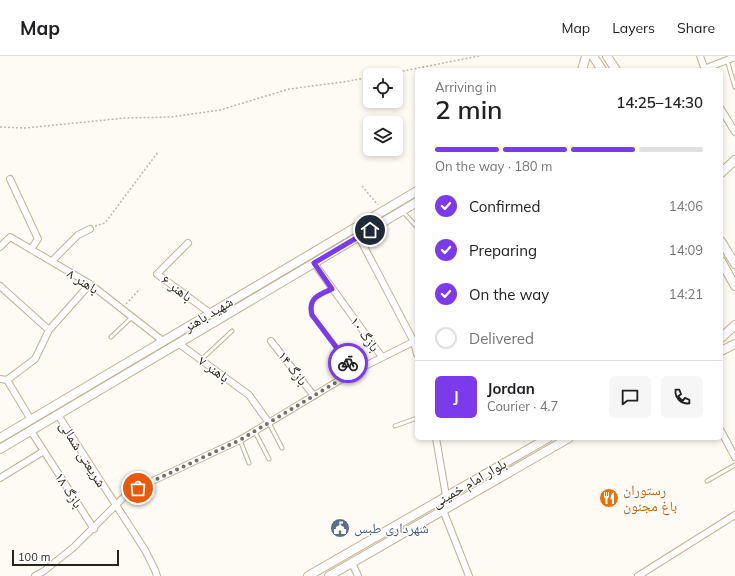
<!DOCTYPE html>
<html lang="en">
<head>
<meta charset="utf-8">
<style>
	:root { --surface:#fff; --page:#f6f6f6; --text:#202124; --muted:#757577; --line:#e0e0e0; --accent:#7c3aed }
	body { margin:0; font-family:Mulish,"Noto Naskh Arabic",sans-serif; background:var(--page); color:var(--text); height:100vh; display:flex; flex-direction:column; font-size:15px; white-space:nowrap }
	* { box-sizing:border-box; margin:0 }
	p { font-size:13px; color:var(--muted) }
	.icon { flex:none; width:22px; height:22px; fill:none; stroke:currentColor; stroke-width:2; stroke-linecap:round; stroke-linejoin:round }
	.map { position:relative; flex:1; overflow:hidden }
	.sheet { position:absolute; left:415px; top:12px; width:308px; height:372px; display:flex; flex-direction:column; background:var(--surface); border-radius:6px; box-shadow:0 2px 6px #0003 }
	.sheet>* { flex:none }
	.tools { position:absolute; left:363px; top:12px; display:grid; gap:8px }
	.tools a { display:grid; place-items:center; width:40px; height:40px; border-radius:6px; background:var(--surface); box-shadow:0 2px 6px #0003; font-size:20px }
	.scale { position:absolute; left:12px; bottom:10px; width:107px; box-sizing:border-box; padding-left:4px; border:2px solid #292417; border-top:0; font-size:11px; line-height:14px; white-space:nowrap; color:#292417; -webkit-text-stroke:3px #fff; paint-order:stroke }
	.pin { position:absolute; display:grid; place-items:center; width:34px; height:34px; color:#fff; margin:-17px; border:2px solid #fff; border-radius:50%; box-shadow:0 1px 4px #0007 }
	.courier { position:absolute; display:grid; place-items:center; width:40px; height:40px; margin:-20px; border:3px solid #7c3aed; border-radius:50%; background:#fff; color:#222; box-shadow:0 1px 5px #0007 }
	.headline em { font-style:normal; font-weight:600 }
	.headline div { display:flex; flex-direction:column-reverse }
	.headline { display:flex; align-items:center; justify-content:space-between; height:68px; padding:0 20px }
	h1 { font-size:26px; font-weight:600; line-height:30px }
	.bar { display:grid; grid-template-columns:repeat(4,1fr); gap:6px 4px; align-content:center; height:48px; padding:0 20px }
	.bar i { height:5px; border-radius:3px; background:var(--line) }
	.bar .active { background:var(--accent) }
	.bar p { grid-column:span 4 }
	.line { display:flex; align-items:center; gap:10px; padding:0 20px; border-top:1px solid var(--line) }
	.line div { flex:1 }
	.round { display:grid; place-items:center; flex:none; width:42px; height:42px; border-radius:6px; background:var(--page) }
	ol { padding:0 20px; list-style:none }
	li { display:flex; align-items:center; gap:12px; height:44px }
	li p { margin-inline-start:auto }
	li .icon { padding:4px; border-radius:50%; background:var(--accent); color:#fff; stroke-width:4 }
	li:last-child { color:var(--muted) }
	li i { width:22px; height:22px; border:2px solid var(--line); border-radius:50% }
	header { display:flex; align-items:center; gap:24px; box-sizing:border-box; height:56px; padding:0 20px; background:var(--surface); border-bottom:1px solid var(--line) }
	header strong { font-size:19px }
	nav { display:flex; gap:22px; margin-inline-start:auto; font-size:14px }
	.map>svg:first-child { display:block }
	.lines { fill:none; stroke-linecap:round; stroke-linejoin:round }
	.lane-casing { stroke:#bfb391; stroke-width:5 }
	.street-casing { stroke:#bfb391; stroke-width:8 }
	.secondary-casing { stroke:#bfb391; stroke-width:10 }
	.path { stroke:#bab6ad; stroke-width:1.5; stroke-dasharray:2 2; stroke-linecap:butt }
	.lane { stroke:#fff; stroke-width:3 }
	.street { stroke:#fff; stroke-width:6 }
	.secondary { stroke:#fff; stroke-width:8 }
	.done { stroke:#746f64; stroke-width:4; stroke-dasharray:0 7.2 }
	.route { stroke:#7c3aed; stroke-width:5 }
	.labels { text-anchor:middle; stroke-width:3; stroke-linejoin:round; paint-order:stroke }
	.street-label { font-size:14px; fill:#292417; stroke:#fff }
	.food-label { font-size:14px; fill:#c56008; stroke:#fff; text-anchor:start }
	.service-label { font-size:14px; fill:#4e5e75; stroke:#fff; text-anchor:start }
</style>
</head>
<body>
<header>
<strong>Map</strong>
<nav><a>Map</a><a>Layers</a><a>Share</a></nav>
</header>
<div class="map">
<svg width="735" height="520" viewBox="0 0 735 520">
	<rect width="100%" height="100%" fill="#fefbf4"/>
	<g class="lines">
		<defs>
			<path id="lane" d="M727 4 735 31
				M403 156 417 171
				M332 233C319 239 307 242 312 259L355 315
				M111 281 132 261
				M201 304 232 275
				M269 367 282 392
				M395 370 417 362
				M255 376 269 403
				M240 384 249 407
				M707 425 735 409"/>
			<path id="street" d="M700 0 705 14
				M704 13 735 1
				M721 53 735 76
				M10 123 38 183 31 193
				M359 181 414 286 417 298
				M188 187 157 218 210 257
				M0 191 10 181 90 228 163 285
				M52 205 78 179 90 173
				M314 207 382 301
				M0 230 49 274
				M271 285 314 340
				M178 287 249 339 269 367
				M0 323 7 324 31 364
				M7 324 35 303 49 274 90 228
				M58 359 145 494 155 514 157 520
				M31 375 94 473
				M721 375 735 401
				M436 382 446 440
				M0 422 44 395
				M443 454 469 520
				M352 507 358 520
				M35 520 44 515 74 491 129 436 240 384 355 315 417 284
				M638 520 735 459"/>
			<path id="secondary" d="M593 0 602 14
				M607 0 616 14
				M582 14 586 0
				M721 117 735 104
				M721 185 735 208
				M721 205 735 230
				M721 282 735 269
				M721 295 735 288
				M0 382 417 135
				M0 393 417 146
				M308 520 548 382
				M329 520 569 382"/>
		</defs>
		<!-- lane casing -->
		<use href="#lane" class="lane-casing"/>
		<!-- street casing -->
		<use href="#street" class="street-casing"/>
		<!-- secondary casing -->
		<use href="#secondary" class="secondary-casing"/>
		<!-- path -->
		<path class="path" d="M383 19 479 0
			M0 71 25 72 125 62 171 61 220 54 289 33 344 26 370 21
			M362 130 378 149
			M95 170 105 167 158 96
			M126 248 140 233
			M522 382 524 386"/>
		<!-- lane -->
		<use href="#lane" class="lane"/>
		<!-- street -->
		<use href="#street" class="street"/>
		<!-- secondary -->
		<use href="#secondary" class="secondary"/>
	</g>
	<g class="lines">
		<!-- done -->
		<path class="done" d="M138 432 240 384 355 315 348 307"/>
		<!-- route -->
		<path class="route" d="M348 307 312 259C308 242 318 239 332 233L314 207 370 174"/>
	</g>
	<!-- icons -->
	<defs>
		<symbol id="restaurant-disc" viewBox="-11 -11 22 22"><circle r="9.5" fill="#e8710a" stroke="#fff"/><path d="M-5-6h1v4h1v-4h1v4h1v-4h1v5L-1.5 .5V6h-2V.5L-5-1ZM5-6V6H3V1.5H1.5Q1.5-4 5-6Z" fill="#fff"/></symbol>
		<symbol id="civic-disc" viewBox="-11 -11 22 22"><circle r="9.5" fill="#5c6f8a" stroke="#fff"/><path d="M-.6-6.5H3V-4.5H.6V-3L4-1V1h2V6H-6V1h2V-1L-.6-3ZM-1.2 2.5V6h2.4V2.5Z" fill="#fff"/></symbol>
	</defs>
	<g fill-rule="evenodd">
		<use href="#restaurant-disc" x="598" y="431" width="22" height="22"/>
		<use href="#civic-disc" x="329" y="461" width="22" height="22"/>
	</g>
	<g class="labels">
		<!-- street labels -->
		<g class="street-label">
			<text transform="translate(83 225) rotate(33)" y="5">باهنر ۸</text>
			<text transform="translate(177 232) rotate(37)" y="5">باهنر ۶</text>
			<text transform="translate(208 258) rotate(-31)" y="5">شهید باهنر</text>
			<text transform="translate(365 278) rotate(54)" y="5">بازگ ۱۰</text>
			<text transform="translate(293 312) rotate(53)" y="5">بازگ ۱۴</text>
			<text transform="translate(214 313) rotate(36)" y="5">باهنر ۷</text>
			<text transform="translate(83 398) rotate(58)" y="5">شریعتی شمالی</text>
			<text transform="translate(469 427) rotate(-30)" y="5">بلوار امام خمینی</text>
			<text transform="translate(69 434) rotate(57)" y="5">بازگ ۱۸</text>
		</g>
		<!-- food labels -->
		<g class="food-label">
			<text x="623" y="439">رستوران<tspan x="623" dy="16">باغ مجنون</tspan></text>
		</g>
		<!-- service labels -->
		<g class="service-label">
			<text x="354" y="477">شهرداری طبس</text>
		</g>
	</g>
</svg>
<div class="tools">
<a><svg class="icon" aria-label="locate" viewBox="0 0 24 24"><circle cx="12" cy="12" r="6"/><path d="M12 2v4M12 18v4M2 12h4M18 12h4"/></svg></a>
<a><svg class="icon" aria-label="layers" viewBox="0 0 24 24"><path d="M12 4l9 5-9 5-9-5zM3 14l9 5 9-5"/></svg></a>
</div>
<div class="scale">100 m</div>
<div class="pin" style="left:138px;top:432px;background:#ea580c"><svg class="icon" aria-label="bag" viewBox="0 0 24 24"><path d="M5 8h14l-1 12H6zM9 8a3 3 0 0 1 6 0"/></svg></div>
<div class="pin" style="left:370px;top:174px;background:#1f2937"><svg class="icon" aria-label="home" viewBox="0 0 24 24"><path d="M3 11l9-7 9 7M6 9v11h12V9"/></svg></div>
<div class="courier" style="left:348px;top:307px"><svg class="icon" aria-label="bike" viewBox="0 0 24 24"><circle cx="6" cy="16" r="4"/><circle cx="18" cy="16" r="4"/><path d="M6 16l4-8h5l3 8M10 8l3 8H6M13 5h3"/></svg></div>
<section class="sheet">
<div class="headline"><div><h1>2 min</h1><p>Arriving in</p></div><em>14:25–14:30</em></div>
<div class="bar"><i class="active"></i><i class="active"></i><i class="active"></i><i></i><p>On the way · 180 m</p></div>
<ol>
<li><svg class="icon" aria-label="check" viewBox="0 0 24 24"><path d="M5 12l5 5 9-10"/></svg>Confirmed<p>14:06</p></li>
<li><svg class="icon" aria-label="check" viewBox="0 0 24 24"><path d="M5 12l5 5 9-10"/></svg>Preparing<p>14:09</p></li>
<li><svg class="icon" aria-label="check" viewBox="0 0 24 24"><path d="M5 12l5 5 9-10"/></svg>On the way<p>14:21</p></li>
<li><i></i>Delivered</li>
</ol>
<div class="line" style="height:72px"><b class="round" style="background:var(--accent);color:#fff">J</b><div><b>Jordan</b><p>Courier · 4.7</p></div><a class="round"><svg class="icon" aria-label="chat" viewBox="0 0 24 24"><path d="M4 5h16v11H9l-5 4z"/></svg></a><a class="round"><svg class="icon" aria-label="phone" viewBox="0 0 24 24"><path d="M5 4h4l2 5-3 2q2 4 5 5l2-3 5 2v4C11 20 4 13 5 4z"/></svg></a></div>
</section>
</div>
</body>
</html>
